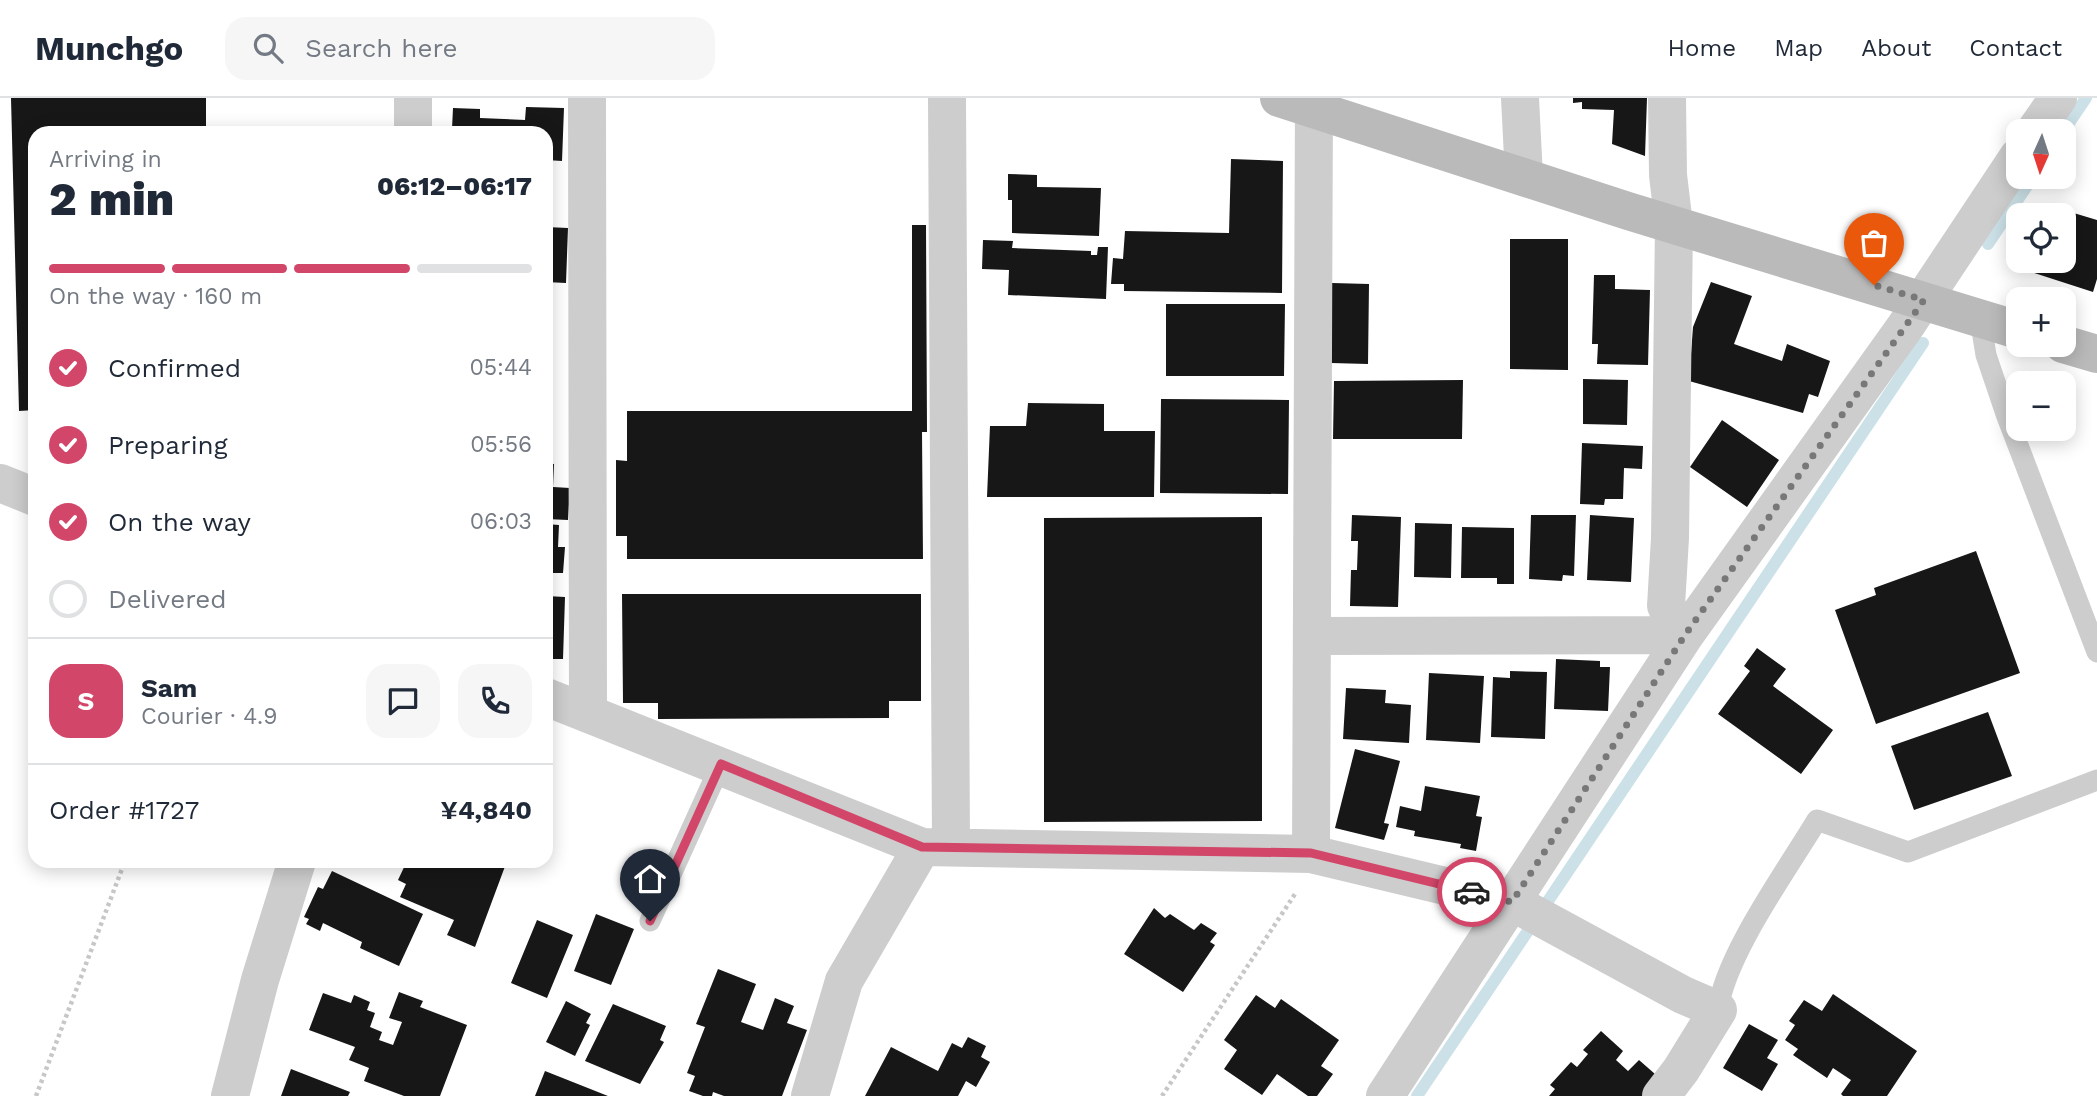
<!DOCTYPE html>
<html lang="en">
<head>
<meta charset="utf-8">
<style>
	:root { --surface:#fff; --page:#f6f6f7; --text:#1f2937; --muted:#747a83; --line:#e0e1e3; --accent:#d24669 }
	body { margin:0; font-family:"Work Sans",sans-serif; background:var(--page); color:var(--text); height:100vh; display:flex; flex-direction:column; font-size:26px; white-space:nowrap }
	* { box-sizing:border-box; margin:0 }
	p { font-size:23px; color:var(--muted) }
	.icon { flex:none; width:38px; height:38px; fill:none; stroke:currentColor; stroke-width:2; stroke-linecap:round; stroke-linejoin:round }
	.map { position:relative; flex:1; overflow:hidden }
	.panel { position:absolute; left:28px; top:28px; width:525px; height:742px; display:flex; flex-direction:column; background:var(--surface); border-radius:21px; box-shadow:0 4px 18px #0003 }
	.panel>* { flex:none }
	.needle { width:46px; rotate:183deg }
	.controls { position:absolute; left:2006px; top:21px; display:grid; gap:14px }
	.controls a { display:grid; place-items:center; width:70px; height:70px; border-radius:14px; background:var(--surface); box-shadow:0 4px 18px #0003; font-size:35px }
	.pin { position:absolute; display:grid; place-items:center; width:60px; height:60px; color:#fff; margin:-72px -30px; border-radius:50% 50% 50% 0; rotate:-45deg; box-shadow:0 0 7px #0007 }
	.pin .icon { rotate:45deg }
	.courier { position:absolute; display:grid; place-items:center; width:70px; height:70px; margin:-35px; border:5px solid #d24669; border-radius:50%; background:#fff; color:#222; box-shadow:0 2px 9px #0007 }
	.summary em { font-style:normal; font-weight:800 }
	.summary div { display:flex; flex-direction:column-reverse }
	.summary { display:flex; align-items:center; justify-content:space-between; height:119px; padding:0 21px }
	h1 { font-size:46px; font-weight:800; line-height:52px }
	.bar { display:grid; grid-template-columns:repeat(4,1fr); gap:10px 7px; align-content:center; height:84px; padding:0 21px }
	.bar i { height:9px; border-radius:5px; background:var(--line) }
	.bar .current { background:var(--accent) }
	.bar p { grid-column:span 4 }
	.line { display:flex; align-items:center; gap:18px; padding:0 21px; border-top:2px solid var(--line) }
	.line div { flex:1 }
	.round { display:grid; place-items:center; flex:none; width:74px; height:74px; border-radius:21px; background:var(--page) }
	ol { padding:0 21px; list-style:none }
	li { display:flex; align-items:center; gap:21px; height:77px }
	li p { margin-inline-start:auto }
	li .icon { padding:7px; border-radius:50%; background:var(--accent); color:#fff; stroke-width:4 }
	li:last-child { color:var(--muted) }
	li i { width:38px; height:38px; border:4px solid var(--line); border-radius:50% }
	header { display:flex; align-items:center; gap:42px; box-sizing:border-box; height:98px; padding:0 35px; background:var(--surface); border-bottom:2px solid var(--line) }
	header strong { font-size:33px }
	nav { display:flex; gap:38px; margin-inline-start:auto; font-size:24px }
	.search { width:490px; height:63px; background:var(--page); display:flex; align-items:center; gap:18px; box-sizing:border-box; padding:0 24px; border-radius:21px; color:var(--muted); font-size:26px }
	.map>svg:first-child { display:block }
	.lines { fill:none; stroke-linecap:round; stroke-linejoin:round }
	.stream { stroke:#cbe1e7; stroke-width:12 }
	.building { fill:#171717 }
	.path { stroke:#c7c7c7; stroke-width:4.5; stroke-dasharray:3.5 3.5; stroke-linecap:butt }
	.lane { stroke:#cdcdcd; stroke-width:21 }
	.street { stroke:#cdcdcd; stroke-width:38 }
	.secondary { stroke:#bababa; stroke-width:38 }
	.done { stroke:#787878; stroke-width:7; stroke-dasharray:0 12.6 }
	.route { stroke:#d24669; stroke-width:9 }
</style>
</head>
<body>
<header>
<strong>Munchgo</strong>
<div class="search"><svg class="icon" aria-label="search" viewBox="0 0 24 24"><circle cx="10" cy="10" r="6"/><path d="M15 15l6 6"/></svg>Search here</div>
<nav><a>Home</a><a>Map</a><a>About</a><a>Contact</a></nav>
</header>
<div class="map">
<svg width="2097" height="998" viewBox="0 0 2097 998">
	<rect width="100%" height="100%" fill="#fff"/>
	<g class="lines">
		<!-- stream -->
		<path class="stream" d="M2063 34 2086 0
			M1988 146 2033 79
			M1417 998 1923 245"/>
	</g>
	<!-- building -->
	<path class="building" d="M11 0H206V35H35V312L19 313Z
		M1573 0H1647L1645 58 1612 46 1614 12 1582 11V4L1573 5Z
		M526 9 564 10 562 63 546 62V35H439V30L452 31 453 10 480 11V20L525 22Z
		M1231 61 1283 63 1282 195 1124 193V186H1111L1113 160 1123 161 1125 133 1229 135Z
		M1008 76 1037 77V89L1101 90 1099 138 1012 135V102H1008Z
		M2047 107 2097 122V181L2093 194 2013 168 2017 155 2018 163H2063V117H2044Z
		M912 127H926L927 334H922L923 461H627V438H616V362L627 363V313H912Z
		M546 129 568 130 566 185 546 184Z
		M1510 141H1568V272L1510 271Z
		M983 142 1013 143 1012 150 1091 153V157H1097L1098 149H1108L1106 201 1008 197 1009 172 982 171Z
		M1594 177H1615V191L1650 192 1648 267 1597 266 1598 246H1592Z
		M1711 184 1752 198 1734 246 1782 263 1787 246 1830 263 1818 299 1809 296 1803 315 1689 283 1693 229Z
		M1332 185 1369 186 1368 266 1331 265Z
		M1166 206H1285L1284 278H1166Z
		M1583 281 1628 282 1627 327 1583 326Z
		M1463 282 1462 341H1333L1334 283Z
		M1161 301 1289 302 1288 396 1160 395Z
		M1028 305 1104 306V333H1155L1154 399H987L990 328H1026Z
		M1722 322 1779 362 1747 409 1690 369Z
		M1582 345 1643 348 1642 371 1624 370 1623 401H1605L1604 407 1580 406Z
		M546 365 554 366 553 389 570 390 568 422 546 421Z
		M1352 417 1401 419 1398 509 1350 508 1351 472H1357L1358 443H1351Z
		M1531 417H1576L1574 478 1563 477 1562 483 1529 481Z
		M1590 417 1634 420 1631 484 1587 482Z
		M1262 419V723L1044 724V420Z
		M1415 425 1452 426 1451 480 1414 479Z
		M546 426 559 427 558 449H565L563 475H550V483H546Z
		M1462 429 1514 430V486H1497V480H1461Z
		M1976 453 2020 575 1876 626 1835 512 1876 497 1874 490Z
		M622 496H921V603H889V620L658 621V605H623Z
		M546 498 565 499 563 561H546Z
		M1757 550 1786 571 1773 588 1833 632 1801 676 1718 616 1750 573 1744 568Z
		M1556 561 1600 563V569H1610L1608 613 1554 611Z
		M1510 573 1547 574 1545 641 1491 639 1493 579 1510 580Z
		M1429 575 1484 578 1480 645 1426 642Z
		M1346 590 1386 592 1385 605 1411 607 1409 645 1343 641Z
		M1988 614 2012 678 1914 712 1891 648Z
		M1355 651 1400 663 1384 725 1389 726 1384 742 1335 730Z
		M1425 688 1480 698 1476 718 1482 719 1476 753 1460 750 1461 746 1414 738 1415 733 1396 729 1400 708 1421 713Z
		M407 763H507L475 849 447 837 454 822 400 799 406 786 398 782Z
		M332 773 423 816 399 868 360 850 362 844 323 825 320 833 306 826 309 821 304 819 318 789 323 791Z
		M1154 810 1165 820 1170 816 1194 832 1201 825 1217 835 1210 844 1215 847 1183 894 1124 856Z
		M596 816 634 831 611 887 574 873Z
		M537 822 573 837 547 900 511 885Z
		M718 871 756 886 741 924 763 932 775 900 794 908 787 925 807 932 782 998H724L713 994 712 998H703L689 993 695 978 687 975 705 929 696 926Z
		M399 894 423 903 420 909 467 927 440 998H404L364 983 369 970 349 962 355 949 309 932 323 895 351 905 354 897 370 904 367 912 375 915 370 929 382 934 379 942 393 947 402 924 389 920Z
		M1833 896 1917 953 1887 998H1843L1841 996 1851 982 1833 970 1827 980 1793 957 1798 951 1785 942 1795 927 1789 923 1804 902 1822 913Z
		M1256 897 1275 910 1281 901 1339 942 1321 968 1333 976 1317 998H1308L1277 976 1262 997 1224 971 1237 952 1224 942Z
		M566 903 591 916 586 925 590 927 575 958 546 944Z
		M613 906 666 928 660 942 664 944 640 986 585 963Z
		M1749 926 1778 942 1767 960 1778 966 1762 993 1723 970Z
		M1601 933 1623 953 1616 962 1628 973 1639 962 1663 983 1649 998H1549L1555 991 1550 987 1571 964 1577 969 1588 956 1583 952Z
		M968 939 986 948 981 959 990 964 976 989 966 983 958 998H865L891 949 938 973 952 945 962 950Z
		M291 971 350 994 348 998H281Z
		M545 973 608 998H535Z"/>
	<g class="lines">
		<!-- path -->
		<path class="path" d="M36 998 125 763
			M1162 998 1295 796"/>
		<!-- lane -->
		<path class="lane" d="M1980 220 1986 257 2006 316 2097 554
			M650 823 721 666
			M1718 912C1725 857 1787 772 1817 722L1908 754 2097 682"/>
		<!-- street -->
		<path class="street" d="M413 0V35
			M587 0 588 616
			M947 0 951 749
			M1520 0 1524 79
			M2035 33 2058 0
			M0 385 35 399
			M1312 538 1685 537 1666 508 1670 440 1674 127 1668 77 1667 0
			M546 599 922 749 1311 756 1512 804 1683 897 1718 912 1681 972 1661 998
			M1311 756 1314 0
			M230 998 260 882 297 763
			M810 998 844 883 922 749
			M1385 998 1685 537 1905 229 2018 59"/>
		<!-- secondary -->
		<path class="secondary" d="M1279 0 1628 113 2018 232
			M2063 246 2097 256"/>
	</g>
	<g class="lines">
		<!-- done -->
		<path class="done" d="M1472 794 1512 804 1685 537 1924 202 1874 187"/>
		<!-- route -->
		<path class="route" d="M650 823 721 666 922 749 1311 755 1472 794"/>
	</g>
</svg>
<div class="controls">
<a><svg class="needle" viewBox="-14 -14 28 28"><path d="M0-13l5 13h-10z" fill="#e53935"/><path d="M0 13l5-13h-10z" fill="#747a83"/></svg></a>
<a><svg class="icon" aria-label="locate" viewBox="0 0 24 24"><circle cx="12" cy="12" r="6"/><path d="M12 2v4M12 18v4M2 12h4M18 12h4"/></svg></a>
<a>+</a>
<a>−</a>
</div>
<div class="pin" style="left:1874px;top:187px;background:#ea580c"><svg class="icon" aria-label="bag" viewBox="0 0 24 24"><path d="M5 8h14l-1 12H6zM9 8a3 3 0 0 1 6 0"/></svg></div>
<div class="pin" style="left:650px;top:823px;background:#1f2937"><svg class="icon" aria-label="home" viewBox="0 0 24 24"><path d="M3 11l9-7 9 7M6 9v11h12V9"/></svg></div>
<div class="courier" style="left:1472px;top:794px"><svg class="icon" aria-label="car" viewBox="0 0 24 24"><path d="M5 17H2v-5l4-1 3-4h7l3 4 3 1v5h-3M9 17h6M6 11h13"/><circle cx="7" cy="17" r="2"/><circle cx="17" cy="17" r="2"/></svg></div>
<section class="panel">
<div class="summary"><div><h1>2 min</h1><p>Arriving in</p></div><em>06:12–06:17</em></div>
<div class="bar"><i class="current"></i><i class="current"></i><i class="current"></i><i></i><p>On the way · 160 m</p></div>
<ol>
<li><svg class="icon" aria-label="check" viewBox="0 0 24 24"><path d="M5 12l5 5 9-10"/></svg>Confirmed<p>05:44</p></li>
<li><svg class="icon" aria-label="check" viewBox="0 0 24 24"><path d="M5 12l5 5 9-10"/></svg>Preparing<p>05:56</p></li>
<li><svg class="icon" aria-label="check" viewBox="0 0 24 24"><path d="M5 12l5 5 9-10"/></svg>On the way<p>06:03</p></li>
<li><i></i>Delivered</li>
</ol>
<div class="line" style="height:126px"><b class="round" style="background:var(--accent);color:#fff">S</b><div><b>Sam</b><p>Courier · 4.9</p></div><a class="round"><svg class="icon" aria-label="chat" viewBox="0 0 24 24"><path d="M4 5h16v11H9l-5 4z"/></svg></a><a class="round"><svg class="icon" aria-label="phone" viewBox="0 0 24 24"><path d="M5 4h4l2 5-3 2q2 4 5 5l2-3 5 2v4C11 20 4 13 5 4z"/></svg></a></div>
<div class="line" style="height:91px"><div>Order #1727</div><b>¥4,840</b></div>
</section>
</div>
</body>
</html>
